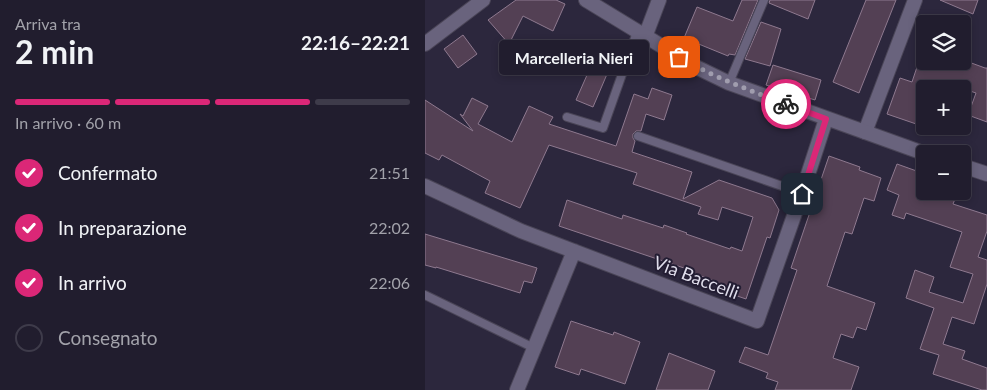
<!DOCTYPE html>
<html lang="it">
<head>
<meta charset="utf-8">
<style>
	:root { --surface:#211d2e; --page:#292636; --text:#f1f3f6; --muted:#a2a2aa; --line:#3e3b4a; --accent:#db2777 }
	body { margin:0; font-family:Lato,sans-serif; background:var(--page); color:var(--text); height:100vh; display:flex; flex-direction:column; font-size:19px; white-space:nowrap }
	* { box-sizing:border-box; margin:0 }
	p { font-size:16px; color:var(--muted) }
	.icon { flex:none; width:28px; height:28px; fill:none; stroke:currentColor; stroke-width:2; stroke-linecap:round; stroke-linejoin:round }
	.map { position:relative; flex:1; overflow:hidden }
	.details { display:flex; flex-direction:column; background:var(--surface); width:425px }
	.details>* { flex:none }
	.buttons { position:absolute; left:491px; top:15px; display:grid; gap:10px }
	.buttons a { display:grid; place-items:center; width:55px; height:55px; border-radius:5px; background:var(--surface); box-shadow:0 2px 8px #0003,0 0 0 1px var(--line); font-size:25px }
	.pin { position:absolute; display:grid; place-items:center; width:42px; height:42px; color:#fff; margin:-21px; border-radius:10px; box-shadow:0 2px 8px #0006 }
	.courier { position:absolute; display:grid; place-items:center; width:50px; height:50px; margin:-25px; border:4px solid #db2777; border-radius:50%; background:#fff; color:#222; box-shadow:0 1px 6px #0007 }
	.bubble { position:absolute; height:35px; border-radius:5px; background:var(--surface); box-shadow:0 2px 8px #0003,0 0 0 1px var(--line); font-size:16px; font-weight:700; line-height:35px; text-align:center }
	.head em { font-style:normal; font-weight:700 }
	.head div { display:flex; flex-direction:column-reverse }
	.head { display:flex; align-items:center; justify-content:space-between; height:85px; padding:0 15px }
	h1 { font-size:32px; font-weight:700; line-height:38px }
	.bar { display:grid; grid-template-columns:repeat(4,1fr); gap:8px 5px; align-content:center; height:60px; padding:0 15px }
	.bar i { height:6px; border-radius:4px; background:var(--line) }
	.bar .current { background:var(--accent) }
	.bar p { grid-column:span 4 }
	ol { padding:0 15px; list-style:none }
	li { display:flex; align-items:center; gap:15px; height:55px }
	li p { margin-inline-start:auto }
	li .icon { padding:5px; border-radius:50%; background:var(--accent); color:#fff; stroke-width:4 }
	li:last-child { color:var(--muted) }
	li i { width:28px; height:28px; border:2px solid var(--line); border-radius:50% }
	main { display:flex; flex:1; min-height:0 }
	.map>svg:first-child { display:block }
	.building { fill:#534054; stroke:#8e798f }
	.lines { fill:none; stroke-linecap:round; stroke-linejoin:round }
	.service-casing { stroke:#4a4557; stroke-width:10 }
	.minor-casing { stroke:#4a4557; stroke-width:16 }
	.tertiary-casing { stroke:#4a4557; stroke-width:16 }
	.service { stroke:#69637d; stroke-width:8 }
	.minor { stroke:#69637d; stroke-width:14 }
	.tertiary { stroke:#69637d; stroke-width:14 }
	.done { stroke:#a09dae; stroke-width:5; stroke-dasharray:0 9 }
	.route { stroke:#db2777; stroke-width:6 }
	.labels { text-anchor:middle; stroke-width:4; stroke-linejoin:round; paint-order:stroke }
	.street-label { font-size:18px; fill:#dfddeb; stroke:#231d33 }
</style>
</head>
<body>
<main>
<section class="details">
<div class="head"><div><h1>2 min</h1><p>Arriva tra</p></div><em>22:16–22:21</em></div>
<div class="bar"><i class="current"></i><i class="current"></i><i class="current"></i><i></i><p>In arrivo · 60 m</p></div>
<ol>
<li><svg class="icon" aria-label="check" viewBox="0 0 24 24"><path d="M5 12l5 5 9-10"/></svg>Confermato<p>21:51</p></li>
<li><svg class="icon" aria-label="check" viewBox="0 0 24 24"><path d="M5 12l5 5 9-10"/></svg>In preparazione<p>22:02</p></li>
<li><svg class="icon" aria-label="check" viewBox="0 0 24 24"><path d="M5 12l5 5 9-10"/></svg>In arrivo<p>22:06</p></li>
<li><i></i>Consegnato</li>
</ol>
</section>
<div class="map">
<svg width="562" height="390" viewBox="0 0 562 390">
	<rect width="100%" height="100%" fill="#2c273d"/>
	<!-- building -->
	<path class="building" d="M91 0H131L140 4 128 31 98 16 84 44 63 20Z
		M317 0H333L310 55 304 54 303 56 259 38 272 7 308 21Z
		M345 0H390L383 19 344 3Z
		M441 0H471L434 93 408 82Z
		M515 0H553L548 14Z
		M336 22 356 29 345 66 320 59Z
		M38 35 52 54 33 68 19 49Z
		M177 41 194 46 168 107 151 100Z
		M494 61H541L560 68H562V122L543 115 551 93 518 82 509 88 500 84V127L462 114 475 78 487 82Z
		M348 65 396 80 390 100 341 85Z
		M227 88 247 95 239 120 221 114 216 131H211L208 134V138L210 141 207 152 267 172 258 199 294 180 347 198 354 210 345 238 342 237 321 299 292 289 294 283 261 270 262 269 134 226 142 200 197 219 198 215 238 228 239 225 262 233 261 234 305 249 306 247 317 251 328 217 297 207 293 220 273 214 276 207 208 184 212 173 124 145 95 208 60 193 65 181 17 155 14 160 0 153V100L48 131 35 114 38 116 47 98 63 106 53 124 87 142 104 106 128 117 124 124 191 146 209 94 223 99Z
		M404 156 435 167 434 170 456 178 449 201 439 198 427 234 420 232 402 286 450 303 441 330 432 327 428 338 416 334 408 358 434 367 426 390H350L353 382 341 378 343 373 314 362 320 347 343 355 372 270 366 268Z
		M472 164 500 174V191H522L532 194 528 204 562 215V231L553 257 562 260V284L549 324 527 317 518 344 540 351 537 359 562 368V390H557L508 374 514 355 495 349 509 308 481 298 490 270 509 277 504 292 538 303 548 274 525 267 537 232 481 213 479 219 467 215 474 195 462 190Z
		M0 234 112 268 107 283 99 281 95 293 11 267V268L0 265Z
		M146 321 188 335 189 332 215 342 200 384 156 369 154 375 130 367Z
		M244 353 290 371 283 390H231Z"/>
	<g class="lines">
		<defs>
			<path id="service" d="M304 83 339 0
				M142 117 178 128 212 32
				M213 136 377 193
				M0 295 109 348"/>
			<path id="minor" d="M220 37 234 0
				M440 132 490 0
				M0 186 96 231 332 321 377 193 401 119
				M92 390 149 251"/>
			<path id="tertiary" d="M161 0 271 67 304 83 501 154
				M0 44 58 0
				M538 166 562 174"/>
		</defs>
		<!-- service casing -->
		<use href="#service" class="service-casing"/>
		<!-- minor casing -->
		<use href="#minor" class="minor-casing"/>
		<!-- tertiary casing -->
		<use href="#tertiary" class="tertiary-casing"/>
		<!-- service -->
		<use href="#service" class="service"/>
		<!-- minor -->
		<use href="#minor" class="minor"/>
		<!-- tertiary -->
		<use href="#tertiary" class="tertiary"/>
	</g>
	<g class="lines">
		<!-- done -->
		<path class="done" d="M254 57C288 77 324 90 361 104"/>
		<!-- route -->
		<path class="route" d="M361 104 401 119 377 194"/>
	</g>
	<g class="labels">
		<!-- street labels -->
		<g class="street-label">
			<text transform="translate(271 278) rotate(21)" y="6">Via Baccelli</text>
		</g>
	</g>
</svg>
<div class="buttons">
<a><svg class="icon" aria-label="layers" viewBox="0 0 24 24"><path d="M12 4l9 5-9 5-9-5zM3 14l9 5 9-5"/></svg></a>
<a>+</a>
<a>−</a>
</div>
<div class="pin" style="left:254px;top:57px;background:#ea580c"><svg class="icon" aria-label="bag" viewBox="0 0 24 24"><path d="M5 8h14l-1 12H6zM9 8a3 3 0 0 1 6 0"/></svg></div>
<div class="pin" style="left:377px;top:194px;background:#1f2937"><svg class="icon" aria-label="home" viewBox="0 0 24 24"><path d="M3 11l9-7 9 7M6 9v11h12V9"/></svg></div>
<div class="courier" style="left:361px;top:104px"><svg class="icon" aria-label="bike" viewBox="0 0 24 24"><circle cx="6" cy="16" r="4"/><circle cx="18" cy="16" r="4"/><path d="M6 16l4-8h5l3 8M10 8l3 8H6M13 5h3"/></svg></div>
<div class="bubble" style="left:74px;top:40px;width:150px">Marcelleria Nieri</div>
</div>
</main>
</body>
</html>
